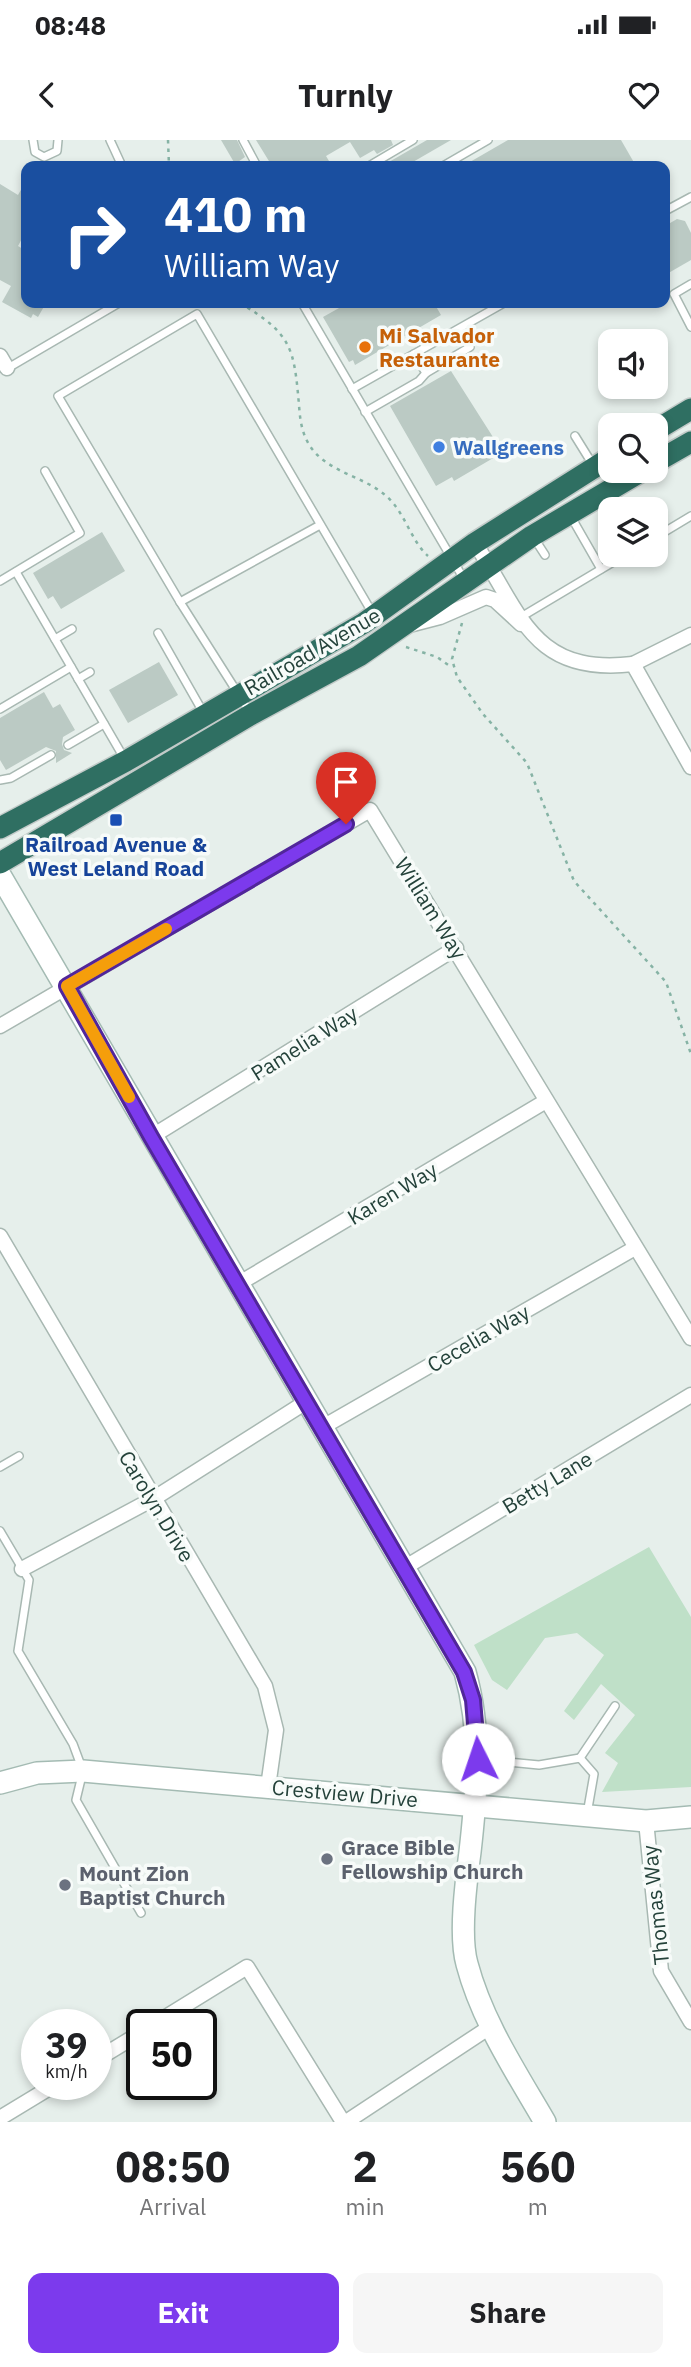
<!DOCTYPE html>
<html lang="en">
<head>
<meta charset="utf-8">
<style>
	:root { --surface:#fff; --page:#f6f6f6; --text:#202124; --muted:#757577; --accent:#7c3aed }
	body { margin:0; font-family:"IBM Plex Sans",sans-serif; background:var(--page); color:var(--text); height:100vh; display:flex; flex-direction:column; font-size:26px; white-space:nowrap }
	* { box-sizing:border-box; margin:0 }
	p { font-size:23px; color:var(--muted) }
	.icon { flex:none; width:38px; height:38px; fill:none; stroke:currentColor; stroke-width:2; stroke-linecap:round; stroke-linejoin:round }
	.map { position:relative; height:1982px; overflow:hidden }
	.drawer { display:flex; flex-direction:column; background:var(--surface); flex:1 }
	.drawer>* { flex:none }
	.hud { position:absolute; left:21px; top:21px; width:649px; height:147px; border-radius:14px; box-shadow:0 4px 10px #0003; background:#1a4fa0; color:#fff; overflow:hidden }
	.fabs { position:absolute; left:598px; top:189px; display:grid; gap:14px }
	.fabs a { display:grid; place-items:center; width:70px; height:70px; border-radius:14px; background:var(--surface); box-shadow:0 4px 10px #0003; font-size:35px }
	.speed { position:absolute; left:21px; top:1869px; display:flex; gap:14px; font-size:35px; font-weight:700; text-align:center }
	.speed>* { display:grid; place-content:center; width:91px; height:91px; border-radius:50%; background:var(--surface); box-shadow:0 4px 10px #0003; line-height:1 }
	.speed small { font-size:18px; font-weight:400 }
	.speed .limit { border:4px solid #111; border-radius:10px; background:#fff; color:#111 }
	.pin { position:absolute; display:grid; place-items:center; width:60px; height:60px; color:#fff; margin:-72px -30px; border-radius:50% 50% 50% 0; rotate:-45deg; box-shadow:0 0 7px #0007 }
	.pin .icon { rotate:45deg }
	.me { position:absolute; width:77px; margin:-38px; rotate:356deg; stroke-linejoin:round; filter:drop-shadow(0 0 5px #0008) }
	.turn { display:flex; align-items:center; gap:24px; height:147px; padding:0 28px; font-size:32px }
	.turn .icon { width:91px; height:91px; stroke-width:2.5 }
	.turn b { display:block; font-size:49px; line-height:60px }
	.eta { display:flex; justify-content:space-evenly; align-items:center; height:119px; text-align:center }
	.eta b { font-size:42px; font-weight:700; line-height:49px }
	.cta { display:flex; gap:14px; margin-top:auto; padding:14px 28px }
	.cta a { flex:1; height:80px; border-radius:14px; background:var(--accent); color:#fff; font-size:28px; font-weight:700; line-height:80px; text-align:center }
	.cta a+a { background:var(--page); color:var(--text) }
	.status { display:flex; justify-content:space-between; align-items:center; height:49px; padding:0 35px; background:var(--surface); direction:ltr }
	.status svg { height:19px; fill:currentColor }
	header { display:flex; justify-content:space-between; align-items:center; height:91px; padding:0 28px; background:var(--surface); font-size:32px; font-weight:700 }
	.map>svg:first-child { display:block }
	.green { fill:#bfe0c8 }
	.building { fill:#bbcac4 }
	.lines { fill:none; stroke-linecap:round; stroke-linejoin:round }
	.lane-casing { stroke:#a8b8b2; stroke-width:10 }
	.street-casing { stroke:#a8b8b2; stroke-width:17 }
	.secondary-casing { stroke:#a4bbb3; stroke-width:24 }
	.highway-casing { stroke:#c2cac8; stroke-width:24 }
	.path { stroke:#86b3a5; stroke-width:2.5; stroke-dasharray:3.5 5; stroke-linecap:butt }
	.lane { stroke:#fff; stroke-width:7 }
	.street { stroke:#fff; stroke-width:14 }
	.secondary { stroke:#fff; stroke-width:21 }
	.highway { stroke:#2f6f62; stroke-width:21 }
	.route-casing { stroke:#51269a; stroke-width:18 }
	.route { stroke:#7c3aed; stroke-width:12 }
	.slow { stroke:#f59e0b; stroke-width:12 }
	.food-dot { fill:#e8710a; stroke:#f7fbf9; stroke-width:2.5 }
	.shop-dot { fill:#3f7fe0; stroke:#f7fbf9; stroke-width:2.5 }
	.transit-dot { fill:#1a4fb4; stroke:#f7fbf9; stroke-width:2.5 }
	.worship-dot { fill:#6b7280; stroke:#f7fbf9; stroke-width:2.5 }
	.labels { text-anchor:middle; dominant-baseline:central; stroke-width:7; stroke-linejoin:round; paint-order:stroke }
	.food-label { font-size:21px; font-weight:bold; fill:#c56008; stroke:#f7fbf9; text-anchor:start }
	.shop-label { font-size:21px; font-weight:bold; fill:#366cbe; stroke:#f7fbf9; text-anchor:start }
	.street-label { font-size:21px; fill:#24423a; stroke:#f7fbf9 }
	.transit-label { font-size:21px; font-weight:bold; fill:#164399; stroke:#f7fbf9 }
	.worship-label { font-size:21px; font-weight:bold; fill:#5b616d; stroke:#f7fbf9; text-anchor:start }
</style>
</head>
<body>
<div class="status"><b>08:48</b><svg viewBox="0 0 49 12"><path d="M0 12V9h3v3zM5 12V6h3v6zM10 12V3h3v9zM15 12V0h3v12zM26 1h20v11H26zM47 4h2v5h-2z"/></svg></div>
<header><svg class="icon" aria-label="back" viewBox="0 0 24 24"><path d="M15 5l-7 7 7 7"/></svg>Turnly<svg class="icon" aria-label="heart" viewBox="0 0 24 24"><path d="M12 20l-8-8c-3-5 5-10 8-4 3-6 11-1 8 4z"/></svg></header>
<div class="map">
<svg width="691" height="1982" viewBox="0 0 691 1982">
	<rect width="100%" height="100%" fill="#e6efeb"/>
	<!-- green -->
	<polygon class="green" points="649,1407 691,1477 691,1647 602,1652 618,1623 605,1613 635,1575 601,1544 574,1580 564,1571 604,1515 577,1493 545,1498 507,1550 492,1540 474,1505"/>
	<!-- building -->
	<g class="building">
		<polygon points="221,0 237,0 245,17 235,24"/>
		<polygon points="256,0 391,0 393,5 377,14 374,10 360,18 350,2 326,16 332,26 272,26"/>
		<polygon points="427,0 451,0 406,26 382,26"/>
		<polygon points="508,0 621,0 636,26 463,26"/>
		<polygon points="26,41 26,91 18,106 26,111 26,163 46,163 38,177 33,174 31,178 2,162 11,146 0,140 0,44 18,55"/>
		<polygon points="677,79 685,81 691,93 691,120 665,135 665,86"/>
		<polygon points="348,163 434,163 441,175 355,225 353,220 349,222 323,177"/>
		<polygon points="451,231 498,305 495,317 454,341 452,337 436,346 390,266"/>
		<polygon points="102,392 125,431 61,469 53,456 48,459 33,433"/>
		<polygon points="159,522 178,555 128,583 109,550"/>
		<polygon points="44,552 53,568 60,564 75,590 63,597 62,604 64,610 72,613 56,623 56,611 46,607 6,630 0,620 0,578"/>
	</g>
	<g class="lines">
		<!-- lane casing -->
		<g class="lane-casing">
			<g id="lane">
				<polyline points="33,0 35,12 44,17 57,11 58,0"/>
				<polyline points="110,0 122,26"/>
				<polyline points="243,0 257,26"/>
				<polyline points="369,26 413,0"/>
				<polyline points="443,26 488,0"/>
				<polyline points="665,71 691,57"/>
				<polyline points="691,144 674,154 691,187"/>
				<polyline points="302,163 465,441"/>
				<polyline points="414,214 426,233 470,207"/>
				<polyline points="8,228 119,163"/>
				<polyline points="352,249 504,163"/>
				<polyline points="365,272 419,241 426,233"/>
				<polyline points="575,296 593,325"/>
				<polyline points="570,375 601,429"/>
				<polyline points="656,397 691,376"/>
				<polyline points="534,398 545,415"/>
				<polyline points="16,432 124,618"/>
				<polyline points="0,441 80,393 45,331"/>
				<polyline points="180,462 320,385"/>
				<polyline points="521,477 625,415"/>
				<polyline points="158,493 203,572"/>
				<polyline points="55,499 72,489"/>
				<polyline points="78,539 90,532"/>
				<polyline points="0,569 71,527"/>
				<polyline points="251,574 180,462 58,256 197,174 373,474"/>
				<polyline points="68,605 104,584"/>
				<polyline points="0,640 11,638 51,615"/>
				<polyline points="0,1327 19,1316"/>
				<polyline points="0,1391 29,1440 18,1511 73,1604 83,1631 76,1660 141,1773"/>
				<polyline points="580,1618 615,1566"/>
				<polyline points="479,1619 539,1625 580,1618 594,1634 587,1674"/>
			</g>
		</g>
		<!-- street casing -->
		<g class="street-casing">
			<g id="street">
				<polyline points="0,216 7,228"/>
				<path d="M475 403C521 474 533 536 633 524L691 627"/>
				<polyline points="413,484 440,477 486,457 495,460 521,484"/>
				<polyline points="633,524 691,495"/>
				<polyline points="0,886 370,670 691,1198"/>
				<polyline points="151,997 456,808"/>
				<polyline points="0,1096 265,1546 276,1590 268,1647"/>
				<polyline points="238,1144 546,961"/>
				<polyline points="321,1288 635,1108"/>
				<polyline points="404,1428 691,1255"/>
				<polyline points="22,1429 153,1359 306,1262"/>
				<polyline points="646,1681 661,1831 691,1882"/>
				<polyline points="153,1885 247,1827 343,1982"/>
				<polyline points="96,1920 142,1892"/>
				<polyline points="0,1978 56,1944"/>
				<polyline points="346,1982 490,1887"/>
			</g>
		</g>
		<!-- secondary casing -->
		<g class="secondary-casing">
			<g id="secondary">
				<path d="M0 735 465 1532C482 1592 477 1650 470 1712 466 1742 459 1796 467 1824 482 1881 516 1932 545 1982"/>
				<polyline points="0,1643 37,1633 83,1631 646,1681 691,1677"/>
			</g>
		</g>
		<!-- highway casing -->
		<g class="highway-casing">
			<g id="highway">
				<polyline points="656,290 691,269"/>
				<polyline points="656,322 691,302"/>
				<polyline points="0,688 126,621 364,483 475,403 611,317"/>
				<polyline points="0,723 252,574 359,516 532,396 642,331"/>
			</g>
		</g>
		<!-- path -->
		<g class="path">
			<polyline points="168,0 169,26"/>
			<path d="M240 163C292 194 294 208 299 265 300 280 302 294 310 306 327 332 363 336 385 355 405 371 410 400 428 416"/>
			<polyline points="462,483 452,519 457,537 483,574 527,623 574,741 666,842 691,914"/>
			<polyline points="406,507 437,517 451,527"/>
		</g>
		<!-- lane -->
		<use href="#lane" class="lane"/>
		<!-- street -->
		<use href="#street" class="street"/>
		<!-- secondary -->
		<use href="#secondary" class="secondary"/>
		<!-- highway -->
		<use href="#highway" class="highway"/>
	</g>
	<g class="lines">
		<!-- route casing -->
		<g class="route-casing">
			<polyline id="route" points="346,684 67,846 151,997 464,1532 473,1560 478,1619"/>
		</g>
		<!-- route -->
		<use href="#route" class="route"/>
		<!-- slow -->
		<polyline class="slow" points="129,957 67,846 166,789"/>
	</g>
	<!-- markers -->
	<circle class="food-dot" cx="365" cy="207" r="7"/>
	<circle class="shop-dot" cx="439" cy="307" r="7"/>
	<rect class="transit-dot" x="109" y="673" width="14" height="14" rx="3.5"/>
	<g class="worship-dot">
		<circle cx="327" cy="1719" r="7"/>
		<circle cx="65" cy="1745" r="7"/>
	</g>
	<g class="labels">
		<!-- food labels -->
		<g class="food-label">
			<text x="379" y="195">Mi Salvador<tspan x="379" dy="24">Restaurante</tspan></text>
		</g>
		<!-- shop labels -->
		<g class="shop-label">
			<text x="453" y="307">Wallgreens</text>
		</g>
		<!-- street labels -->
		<g class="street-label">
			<text transform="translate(312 511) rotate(-30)">Railroad Avenue</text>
			<text transform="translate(431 768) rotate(58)">William Way</text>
			<text transform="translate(304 903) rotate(-32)">Pamelia Way</text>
			<text transform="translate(392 1053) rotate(-31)">Karen Way</text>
			<text transform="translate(478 1198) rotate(-30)">Cecelia Way</text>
			<text transform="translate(547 1342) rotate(-31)">Betty Lane</text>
			<text transform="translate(157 1366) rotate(59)">Carolyn Drive</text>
			<text transform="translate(345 1653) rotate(5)">Crestview Drive</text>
			<text transform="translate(655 1765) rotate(-96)">Thomas Way</text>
		</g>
		<!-- transit labels -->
		<g class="transit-label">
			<text x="116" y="704">Railroad Avenue &amp;<tspan x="116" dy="24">West Leland Road</tspan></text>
		</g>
		<!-- worship labels -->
		<g class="worship-label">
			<text x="341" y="1707">Grace Bible<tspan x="341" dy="24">Fellowship Church</tspan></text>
			<text x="79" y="1733">Mount Zion<tspan x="79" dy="24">Baptist Church</tspan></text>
		</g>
	</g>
</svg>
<div class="fabs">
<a><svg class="icon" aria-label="sound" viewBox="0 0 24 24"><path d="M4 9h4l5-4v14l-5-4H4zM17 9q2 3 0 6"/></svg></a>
<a><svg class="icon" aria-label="search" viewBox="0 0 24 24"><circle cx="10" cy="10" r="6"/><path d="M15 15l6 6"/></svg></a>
<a><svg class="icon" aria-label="layers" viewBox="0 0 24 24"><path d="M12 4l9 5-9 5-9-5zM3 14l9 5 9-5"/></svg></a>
</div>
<div class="speed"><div>39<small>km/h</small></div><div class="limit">50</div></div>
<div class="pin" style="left:346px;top:684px;background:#d93025"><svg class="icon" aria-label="arrive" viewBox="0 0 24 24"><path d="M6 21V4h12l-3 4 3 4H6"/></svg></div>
<svg class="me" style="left:478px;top:1619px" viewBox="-20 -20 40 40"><circle r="19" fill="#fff"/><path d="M0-13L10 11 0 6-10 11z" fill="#7c3aed"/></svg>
<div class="hud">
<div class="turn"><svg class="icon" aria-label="right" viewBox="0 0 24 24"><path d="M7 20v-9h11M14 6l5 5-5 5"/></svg><div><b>410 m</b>William Way</div></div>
</div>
</div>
<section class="drawer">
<div class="eta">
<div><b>08:50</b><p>Arrival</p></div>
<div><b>2</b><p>min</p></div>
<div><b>560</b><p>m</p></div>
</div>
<div class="cta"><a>Exit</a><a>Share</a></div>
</section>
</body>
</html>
